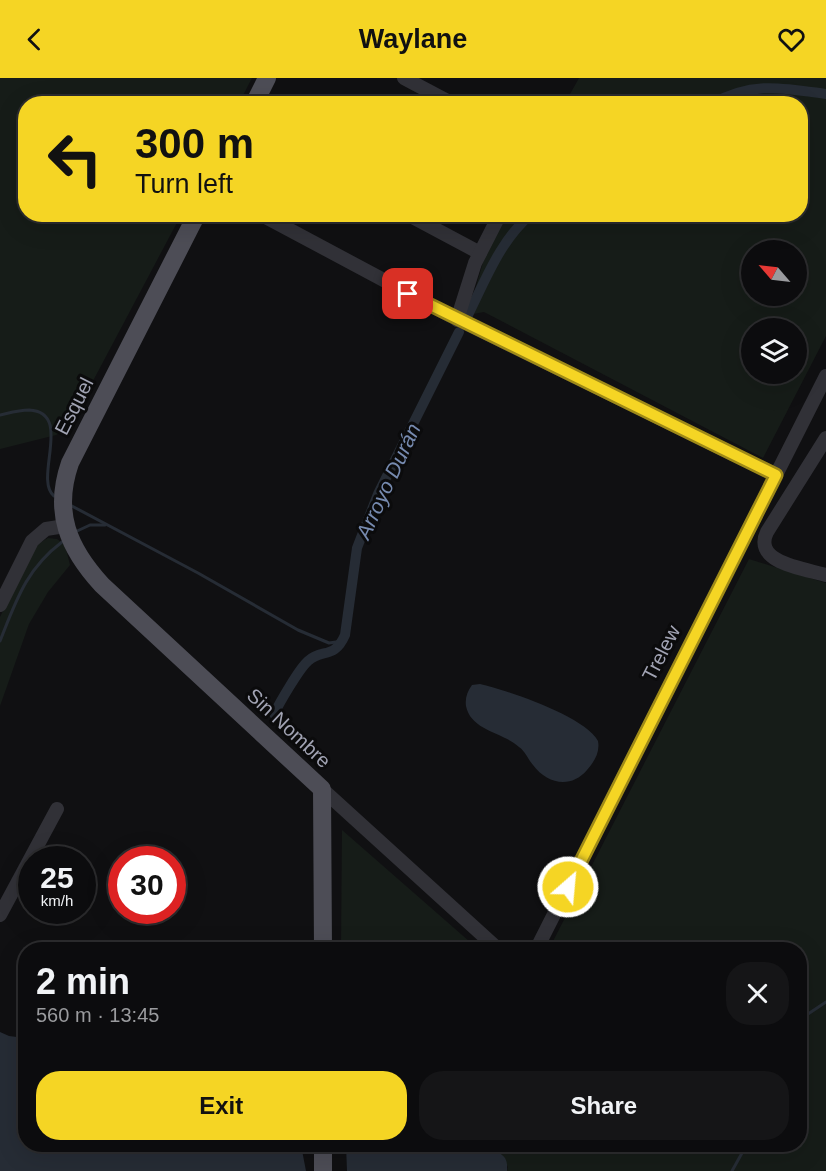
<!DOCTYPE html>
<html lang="en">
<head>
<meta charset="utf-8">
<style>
	:root { --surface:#0c0c0e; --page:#151517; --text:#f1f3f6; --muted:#9a9b9e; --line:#2c2c2e; --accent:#f5d524 }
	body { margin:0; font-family:Arial,sans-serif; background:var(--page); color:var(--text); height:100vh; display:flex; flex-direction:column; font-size:22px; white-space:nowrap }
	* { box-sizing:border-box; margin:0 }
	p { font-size:20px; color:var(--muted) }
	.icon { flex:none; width:33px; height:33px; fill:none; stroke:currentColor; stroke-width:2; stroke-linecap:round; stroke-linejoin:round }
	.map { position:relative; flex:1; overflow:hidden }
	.panel { position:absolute; left:18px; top:864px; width:789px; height:210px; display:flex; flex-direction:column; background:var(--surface); border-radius:24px; box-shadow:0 6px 24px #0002,0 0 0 2px var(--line) }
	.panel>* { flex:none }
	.hud { position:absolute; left:18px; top:18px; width:790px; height:126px; border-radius:24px; box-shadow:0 6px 24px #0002,0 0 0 2px var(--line); background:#f5d524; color:#111; overflow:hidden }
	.needle { width:39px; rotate:298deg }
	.buttons { position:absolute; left:741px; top:162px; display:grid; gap:12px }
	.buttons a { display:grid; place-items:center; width:66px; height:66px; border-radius:50%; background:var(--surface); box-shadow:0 6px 24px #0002,0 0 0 2px var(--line); font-size:30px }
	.speed { position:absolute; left:18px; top:768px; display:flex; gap:12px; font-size:30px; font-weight:700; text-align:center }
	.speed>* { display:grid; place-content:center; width:78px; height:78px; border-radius:50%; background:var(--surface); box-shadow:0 6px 24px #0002,0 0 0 2px var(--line); line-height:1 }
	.speed small { font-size:15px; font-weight:400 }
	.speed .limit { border:9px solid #d22; background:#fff; color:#111 }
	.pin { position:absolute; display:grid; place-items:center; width:51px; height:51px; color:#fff; margin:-26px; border-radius:12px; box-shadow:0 3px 9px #0006 }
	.me { position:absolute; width:66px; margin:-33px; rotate:27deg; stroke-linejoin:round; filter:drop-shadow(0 0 4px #0008) }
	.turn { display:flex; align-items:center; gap:21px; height:126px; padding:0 18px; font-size:27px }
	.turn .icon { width:78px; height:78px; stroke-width:2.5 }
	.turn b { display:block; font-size:42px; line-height:51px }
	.round { display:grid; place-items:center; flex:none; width:63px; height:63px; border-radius:24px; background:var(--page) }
	.overview { display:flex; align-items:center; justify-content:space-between; height:102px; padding:0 18px }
	h1 { font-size:36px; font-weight:700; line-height:45px }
	.action { display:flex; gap:12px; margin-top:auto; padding:12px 18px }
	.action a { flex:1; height:69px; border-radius:24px; background:var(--accent); color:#111; font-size:24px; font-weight:700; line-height:69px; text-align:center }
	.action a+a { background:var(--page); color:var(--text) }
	header { display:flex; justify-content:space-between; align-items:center; height:78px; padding:0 18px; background:var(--accent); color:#111; font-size:27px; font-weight:700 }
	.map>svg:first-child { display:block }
	.green { fill:#161c18; fill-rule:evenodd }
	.water { fill:#262c35 }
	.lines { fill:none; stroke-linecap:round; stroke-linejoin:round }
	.stream { stroke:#262c35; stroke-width:3 }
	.canal { stroke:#262c35; stroke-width:10 }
	.minor { stroke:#313137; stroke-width:14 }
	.major { stroke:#4d4d56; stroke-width:18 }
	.route-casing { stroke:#9f8a17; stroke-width:15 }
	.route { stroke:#f5d524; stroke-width:10 }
	.labels { text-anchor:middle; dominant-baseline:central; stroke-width:6; stroke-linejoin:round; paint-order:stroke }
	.street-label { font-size:20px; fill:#a1a3b3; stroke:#0b0b0c }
	.water-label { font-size:21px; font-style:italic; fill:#768aaf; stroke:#0b0b0c }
</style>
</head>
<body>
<header><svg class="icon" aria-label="back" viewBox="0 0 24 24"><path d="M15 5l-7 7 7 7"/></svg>Waylane<svg class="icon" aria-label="heart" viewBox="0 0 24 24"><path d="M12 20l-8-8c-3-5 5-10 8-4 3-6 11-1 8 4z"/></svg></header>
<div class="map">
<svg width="826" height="1093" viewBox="0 0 826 1093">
	<rect width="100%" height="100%" fill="#101012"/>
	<!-- green -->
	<g class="green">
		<polygon points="0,0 252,0 239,25 26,26 26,136 181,137 68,350 56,357 0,371"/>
		<path d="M579 0H826V258L763 380 484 234 468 237 485 177 507 137 801 136V26L565 25ZM752 172H796V218H752ZM752 250H796V296H752Z"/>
		<polygon points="48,460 57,461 65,467 70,487 48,514 29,546 0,628 0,539 29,480 38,466"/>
		<polygon points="749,481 826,505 826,1093 507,1093 508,1089 497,1074 484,1067 800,1066 800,872 549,871"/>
		<polygon points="342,752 478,871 341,871"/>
	</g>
	<!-- water -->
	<g class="water">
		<path d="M480 606C509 613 584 638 598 663 600 674 595 683 587 692 571 711 547 706 533 687 528 681 525 673 519 669 503 654 471 653 466 628 465 620 467 614 472 607Z"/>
		<polygon points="0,954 9,958 25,960 26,1066 301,1067 306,1093 0,1093"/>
		<path d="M346 1067H484C497 1076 509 1074 507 1093H347Z"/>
	</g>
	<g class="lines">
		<!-- stream -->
		<g class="stream">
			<path d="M0 337C9 335 19 332 29 332 74 334 33 401 54 418"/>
			<polyline points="70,427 198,495 298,552 329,565 343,563"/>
			<polyline points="75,454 90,447 105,447"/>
			<path d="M0 563C16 523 26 491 62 464"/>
			<polyline points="800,945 808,936 826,924"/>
			<polyline points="732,1093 747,1066"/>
		</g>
		<!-- canal -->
		<g class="canal">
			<path d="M712 26C752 3 783 10 826 16"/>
			<path d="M468 237C486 201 500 163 531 136"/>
			<path d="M274 636C280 624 299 591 308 583 322 570 334 582 345 557L357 470 378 416 459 254"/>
		</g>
		<!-- minor -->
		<g class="minor">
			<polyline points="404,0 453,26"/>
			<polyline points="245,136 260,137"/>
			<polyline points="260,136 451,238 776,397"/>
			<polyline points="407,136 480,175"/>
			<polyline points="457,242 475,185 500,136"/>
			<path d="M826 360 767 454C752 485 806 491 826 497"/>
			<polyline points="0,527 32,463 46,451 65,448"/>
			<polyline points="322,711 499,872"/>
			<polyline points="0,837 57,731"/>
			<polyline points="536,872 826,298"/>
		</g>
		<!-- major -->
		<g class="major">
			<polyline points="254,26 267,0"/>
			<path d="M197 136 70 385C53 434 68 470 102 507L322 711 323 872"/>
			<polyline points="323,1066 323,1093"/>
		</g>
	</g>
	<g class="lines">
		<!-- route casing -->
		<g class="route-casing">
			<polyline id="route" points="408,216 776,397 568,809"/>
		</g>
		<!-- route -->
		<use href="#route" class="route"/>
	</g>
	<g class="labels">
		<!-- street labels -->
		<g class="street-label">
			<text transform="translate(74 328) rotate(-63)">Esquel</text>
			<text transform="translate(661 575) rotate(-63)">Trelew</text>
			<text transform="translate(289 650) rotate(43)">Sin Nombre</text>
		</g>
		<!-- water labels -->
		<g class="water-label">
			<text transform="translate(388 403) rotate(-65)">Arroyo Durán</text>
		</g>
	</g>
</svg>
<div class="buttons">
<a><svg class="needle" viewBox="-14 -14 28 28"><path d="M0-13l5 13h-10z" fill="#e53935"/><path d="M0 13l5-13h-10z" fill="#9a9b9e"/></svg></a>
<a><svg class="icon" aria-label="layers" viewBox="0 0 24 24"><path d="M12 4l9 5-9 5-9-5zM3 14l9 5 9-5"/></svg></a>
</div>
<div class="speed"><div>25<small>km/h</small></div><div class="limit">30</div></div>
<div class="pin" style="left:408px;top:216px;background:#d93025"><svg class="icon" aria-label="arrive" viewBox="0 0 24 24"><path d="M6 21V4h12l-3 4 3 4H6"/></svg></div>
<svg class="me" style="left:568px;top:809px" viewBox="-20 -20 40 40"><circle r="17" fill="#f5d524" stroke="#fff" stroke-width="3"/><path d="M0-11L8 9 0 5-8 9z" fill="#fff"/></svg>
<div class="hud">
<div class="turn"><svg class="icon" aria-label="left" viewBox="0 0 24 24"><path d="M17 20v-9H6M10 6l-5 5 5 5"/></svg><div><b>300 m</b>Turn left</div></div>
</div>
<section class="panel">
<div class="overview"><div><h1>2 min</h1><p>560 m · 13:45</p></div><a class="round"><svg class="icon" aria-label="close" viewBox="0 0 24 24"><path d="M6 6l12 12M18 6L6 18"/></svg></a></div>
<div class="action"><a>Exit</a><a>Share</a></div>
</section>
</div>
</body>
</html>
